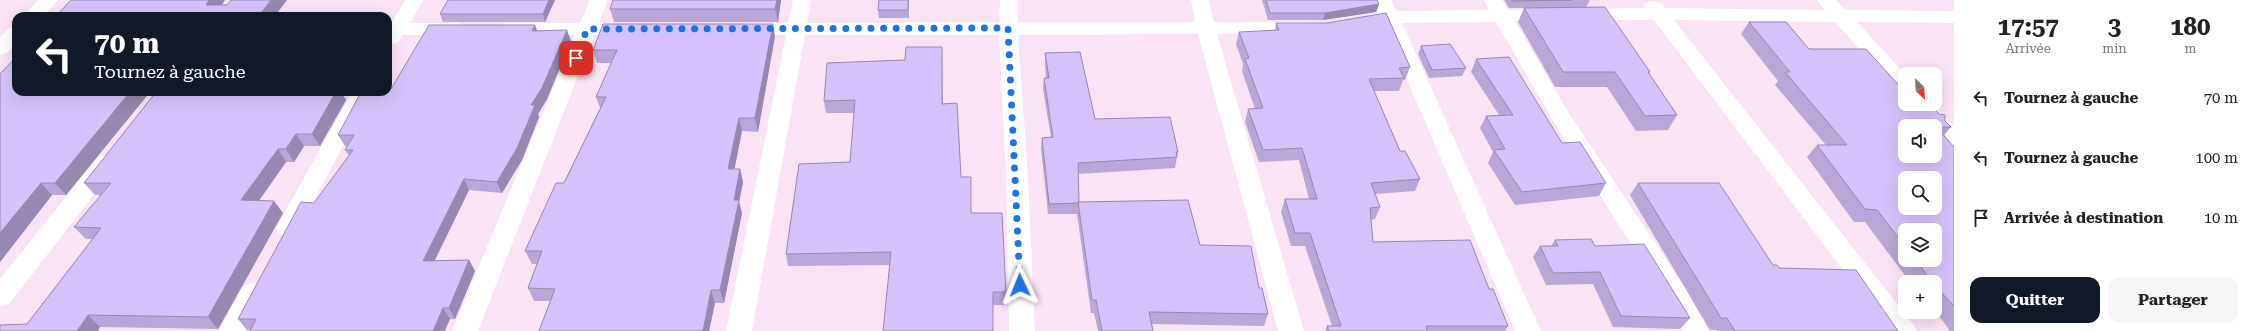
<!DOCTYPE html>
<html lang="fr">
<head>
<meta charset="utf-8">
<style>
	:root { --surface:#fff; --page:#f6f6f6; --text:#222; --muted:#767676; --accent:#111827 }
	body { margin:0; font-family:"Roboto Serif",serif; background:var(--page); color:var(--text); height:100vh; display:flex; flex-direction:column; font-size:15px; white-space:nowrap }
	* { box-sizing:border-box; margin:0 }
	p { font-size:13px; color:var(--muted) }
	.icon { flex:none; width:22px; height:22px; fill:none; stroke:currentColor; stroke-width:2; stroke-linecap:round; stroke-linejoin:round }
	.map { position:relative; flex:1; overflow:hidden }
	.side { display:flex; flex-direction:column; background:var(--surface); width:300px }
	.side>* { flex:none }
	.top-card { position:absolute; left:12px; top:12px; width:380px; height:84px; border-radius:12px; box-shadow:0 4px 16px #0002; background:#111827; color:#fff; overflow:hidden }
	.needle { width:26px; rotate:155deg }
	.controls { position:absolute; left:1898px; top:67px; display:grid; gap:8px }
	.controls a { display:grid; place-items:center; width:44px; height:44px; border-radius:8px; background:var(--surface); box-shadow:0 4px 16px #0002; font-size:20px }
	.pin { position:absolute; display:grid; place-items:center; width:34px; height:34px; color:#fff; margin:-17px; border-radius:8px; box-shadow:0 2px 6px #0006 }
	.me { position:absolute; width:44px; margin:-22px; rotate:358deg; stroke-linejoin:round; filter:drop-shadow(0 0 3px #0008) }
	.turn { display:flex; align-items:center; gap:14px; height:84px; padding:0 16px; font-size:18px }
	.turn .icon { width:52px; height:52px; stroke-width:2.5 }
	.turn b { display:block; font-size:28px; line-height:34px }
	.eta { display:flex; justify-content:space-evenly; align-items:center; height:68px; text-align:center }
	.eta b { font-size:24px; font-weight:700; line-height:28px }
	.primary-button { display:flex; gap:8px; margin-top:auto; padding:8px 16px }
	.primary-button a { flex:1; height:46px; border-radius:12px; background:var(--accent); color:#fff; font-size:16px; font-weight:700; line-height:46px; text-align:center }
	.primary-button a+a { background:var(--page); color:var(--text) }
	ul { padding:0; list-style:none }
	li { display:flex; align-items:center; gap:12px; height:60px; padding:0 16px }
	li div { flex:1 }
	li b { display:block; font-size:15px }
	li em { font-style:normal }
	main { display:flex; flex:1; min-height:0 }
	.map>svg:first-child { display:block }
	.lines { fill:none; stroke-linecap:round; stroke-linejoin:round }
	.minor { fill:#fff; fill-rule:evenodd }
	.wall { fill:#b8a7d8; fill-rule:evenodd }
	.shaded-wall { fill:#9688b0 }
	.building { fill:#d6c2fb; stroke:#9688b0; fill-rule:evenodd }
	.route { stroke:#1a73e8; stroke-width:7; stroke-dasharray:0 12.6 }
</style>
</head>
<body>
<main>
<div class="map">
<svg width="1954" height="331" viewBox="0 0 1954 331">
	<rect width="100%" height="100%" fill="#f9e3f5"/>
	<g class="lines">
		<!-- minor -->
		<g class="minor">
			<polygon points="38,0 58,0 44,16 24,16"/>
			<polygon points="405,0 423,0 410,23 457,23 464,25 467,29 464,33 457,35 403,35 398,43 388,44 388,23 391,23"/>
			<polygon points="590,0 608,0 599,23 638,25 641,29 638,33 594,35 478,331 452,331 575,35 507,35 500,33 497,29 500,25 507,23 580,23"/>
			<polygon points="793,0 811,0 807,23 999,22 1000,0 1018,0 1018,22 1195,22 1191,0 1209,0 1214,22 1305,22 1312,24 1315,28 1312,32 1305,34 1217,34 1304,331 1278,331 1198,34 1018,35 1028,177 1035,331 1009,331 1006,177 999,35 805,35 752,331 726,331 786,35 743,35 736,33 733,29 736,25 743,23 788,23"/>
			<path d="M1373 0H1391L1396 11 1489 10 1484 0H1502L1508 10 1645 8 1644 6 1646 2C1655 0 1659 1 1665 8L1825 10 1817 0H1836L1846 10 1954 11V23L1857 22 1905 74V94L1898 92 1835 22 1674 20 1913 324 1917 331H1889L1654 20 1515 21 1567 110 1687 291 1709 331H1683L1669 305 1552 119 1496 22 1402 23 1541 331H1515L1383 24 1359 29 1352 27 1349 23 1352 19 1378 13Z"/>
			<polygon points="16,26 16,44 7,53 0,55 0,37 9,28"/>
			<polygon points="352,92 372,92 296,234 288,237 280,234 276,228"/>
			<polygon points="1911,104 1933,104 1954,127 1954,148 1946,145 1935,133 1935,126 1929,126"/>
			<polygon points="106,155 114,157 117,163 114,169 9,304 0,307 0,279 98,157"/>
			<polygon points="252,283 261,286 264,293 245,331 219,331 243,286"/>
		</g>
	</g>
	<!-- wall -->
	<g class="wall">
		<polygon points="555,0 545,22 443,22 440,14"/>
		<polygon points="781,0 778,22 614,22 610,9"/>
		<polygon points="909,0 909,18 879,18 878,10"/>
		<polygon points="1262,0 1377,0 1379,4 1376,12 1323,20 1268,20"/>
		<polygon points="1504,0 1590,0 1586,7 1650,72 1649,74 1677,115 1668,130 1636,131 1607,87 1555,87 1518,22 1524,8 1509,8"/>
		<path d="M1749 22 1809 49 1905 104 1945 121 1951 127 1944 135 1954 147V331H1950L1943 321 1935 312V282H1910L1865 222H1854L1807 157 1817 145H1826L1775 85 1778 81 1741 34ZM1905 230 1935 260H1905Z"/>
		<polygon points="1276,23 1410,67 1405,80 1403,80 1399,91 1374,91 1400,151 1420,179 1415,191 1375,194 1380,207 1375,219 1371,220 1373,242 1489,289 1508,326 1505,331 1325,331 1327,326 1332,326 1305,246 1291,246 1281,212 1285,199 1309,199 1299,160 1259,162 1245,122 1248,109 1255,109 1242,71 1243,64 1236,44 1239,32 1275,30"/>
		<polygon points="537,31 571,41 547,99 538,114 539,117 522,160 502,193 469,190 435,260 469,260 475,271 455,319 247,330 238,319 349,156 345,150 347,146 345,146 338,135 391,89"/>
		<polygon points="775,36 758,132 742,131 734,169 740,169 743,182 739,202 742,213 724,303 715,303 709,331 539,331 550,301 534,301 528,288 537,264 532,264 525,251 564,183 600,108 596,97 611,63 597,63 593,50"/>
		<polygon points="1421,46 1466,68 1462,76 1429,78 1418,54"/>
		<polygon points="942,47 943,104 961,177 971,213 1006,292 1005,305 993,305 890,265 788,266 786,254 850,162 854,113 826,113 824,101 905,60"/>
		<polygon points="1045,53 1095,119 1178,152 1175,168 1078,174 1079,202 1200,245 1259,288 1268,314 1264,326 1152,324 1153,331 1098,331 1094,313 1091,313 1077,214 1048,214 1041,148 1042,138 1051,137 1043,89 1044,78 1046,78 1045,64"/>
		<polygon points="1476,59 1562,143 1606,183 1599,196 1515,205 1488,163 1493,152 1480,128 1486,116 1499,115 1471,72"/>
		<polygon points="0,74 16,92 150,92 66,195 52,195 0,262"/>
		<polygon points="156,92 341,92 346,100 320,146 304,146 294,162 286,162 259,201 283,213 218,329 100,327 27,324 93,239 86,239 74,227 101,195 95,195 84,183"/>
		<polygon points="1638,183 1773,265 1898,331 1717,331 1717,330 1710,330 1630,195"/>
		<polygon points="1555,240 1595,246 1690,318 1680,329 1613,327 1593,284 1546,285 1533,257 1540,246 1551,246"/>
	</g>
	<!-- shaded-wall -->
	<g class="shaded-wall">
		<polygon points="209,0 225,0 215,16 206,5"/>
		<polygon points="271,0 287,0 275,16 259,16"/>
		<polygon points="549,0 555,0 545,22 543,14"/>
		<polygon points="777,0 781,0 778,22 775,9"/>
		<polygon points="1379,4 1376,12 1323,20 1325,13"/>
		<polygon points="773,24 775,36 758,132 755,118"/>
		<polygon points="535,25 539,36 532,31"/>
		<polygon points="567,30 571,41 547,99 538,114 539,117 522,160 502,193 497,182 531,105"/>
		<polygon points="130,92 150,92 66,195 55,183"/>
		<polygon points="328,92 341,92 346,100 320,146 312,134"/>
		<polygon points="739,118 742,131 732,182 728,169"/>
		<polygon points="296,134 304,146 294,162 286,149"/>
		<polygon points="278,149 286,162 250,213 241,200"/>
		<polygon points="740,169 743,182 739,202 742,213 724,303 720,290 734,200"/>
		<polygon points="464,179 469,190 429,272 423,261"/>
		<polygon points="41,183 52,195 0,262 0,233"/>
		<polygon points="274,201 283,213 218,329 208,317"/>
		<polygon points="469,260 475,271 455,319 449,308"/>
		<polygon points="711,290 715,303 709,331 703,331"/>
		<polygon points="443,308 450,319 445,331 433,331"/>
		<polygon points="88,315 100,327 98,331 77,331"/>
	</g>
	<!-- building -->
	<g class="building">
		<polygon points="71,0 209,0 206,5 227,5 231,0 271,0 259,16 56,16"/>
		<polygon points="448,0 549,0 543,14 440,14"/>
		<polygon points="613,0 777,0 775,9 610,9"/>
		<polygon points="879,0 908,0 908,10 878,10"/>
		<polygon points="1266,0 1377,0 1379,4 1325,13 1270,13"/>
		<polygon points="1512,0 1571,0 1512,1"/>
		<polygon points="1605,7 1650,72 1648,72 1677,115 1645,116 1615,72 1563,72 1524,8"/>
		<polygon points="1386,13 1410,67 1399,68 1404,78 1369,79 1400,151 1405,151 1420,179 1371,183 1380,207 1370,208 1373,242 1470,240 1489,289 1493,289 1508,326 1426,326 1427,331 1329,331 1327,326 1341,326 1310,233 1295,233 1285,199 1317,199 1302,148 1263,150 1248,109 1263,108 1245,59 1249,58 1239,32 1279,30 1276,23 1327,23"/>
		<path d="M1749 22H1786L1809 49H1866L1905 92V104H1931L1939 114 1945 115V121L1951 127H1939L1941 129H1938L1954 147V306L1937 288 1935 285V282H1932L1916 260H1935V230H1905V246L1877 210 1865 209 1817 145H1847L1785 72H1790ZM1905 126H1935V156H1905ZM1905 178H1935V208H1905Z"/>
		<polygon points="603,24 773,24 755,118 739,118 728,169 740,169 734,200 739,200 720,290 711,290 703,331 539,331 555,289 528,288 542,251 525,251 556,183 564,183 606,97 596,97 617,50 593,50"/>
		<polygon points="429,25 535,25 532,31 567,30 542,88 531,105 535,105 517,148 497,182 464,179 423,261 469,260 449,308 443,308 433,331 250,331 256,319 238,319 301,202 314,203 353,150 345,150 354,135 338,135 361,92 388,92 388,89 391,89"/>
		<polygon points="1450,44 1466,68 1432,70 1421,46"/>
		<polygon points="906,47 942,47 942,104 957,103 961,177 971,177 971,213 1002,213 1006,292 993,292 993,331 883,331 891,252 786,254 799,164 850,162 855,100 824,101 827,63 905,60"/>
		<polygon points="1080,52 1095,119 1170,117 1178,152 1176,152 1177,157 1078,163 1079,202 1078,202 1078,203 1049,204 1042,138 1053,137 1044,78 1049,78 1045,53"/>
		<polygon points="16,57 16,92 130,92 55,183 41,183 0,233 0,74"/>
		<polygon points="1509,57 1562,143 1580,142 1606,183 1522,192 1494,150 1505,149 1486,116 1513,115 1476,59"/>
		<polygon points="156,92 336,92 312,134 296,134 286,149 278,149 241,200 274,201 208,317 88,315 77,331 0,331 0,325 27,324 101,228 74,227 111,183 84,183"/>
		<polygon points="1638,183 1719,183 1773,265 1777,265 1779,268 1856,270 1898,331 1735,331 1727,318 1721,318"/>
		<polygon points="1188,200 1200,245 1251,246 1259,288 1262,288 1268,314 1149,312 1153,331 1102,331 1096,300 1092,300 1078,202"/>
		<polygon points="1591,239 1595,246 1644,244 1690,318 1621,316 1600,272 1553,273 1540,246 1558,246 1555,240"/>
	</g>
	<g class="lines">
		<!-- route -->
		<polyline class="route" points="576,58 587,29 1008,28 1020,285"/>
	</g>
</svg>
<div class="controls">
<a><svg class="needle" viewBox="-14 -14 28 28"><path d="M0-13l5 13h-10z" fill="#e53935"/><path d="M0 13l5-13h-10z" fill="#767676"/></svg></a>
<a><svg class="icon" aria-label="sound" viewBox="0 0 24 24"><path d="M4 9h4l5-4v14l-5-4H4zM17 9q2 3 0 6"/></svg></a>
<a><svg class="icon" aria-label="search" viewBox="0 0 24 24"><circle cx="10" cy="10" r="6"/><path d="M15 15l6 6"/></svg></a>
<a><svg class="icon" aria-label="layers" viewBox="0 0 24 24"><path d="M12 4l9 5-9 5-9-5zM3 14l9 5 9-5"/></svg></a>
<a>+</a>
</div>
<div class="pin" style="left:576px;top:58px;background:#d93025"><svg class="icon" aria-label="arrive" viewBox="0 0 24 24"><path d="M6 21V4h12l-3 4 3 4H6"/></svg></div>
<svg class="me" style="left:1020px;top:285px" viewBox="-20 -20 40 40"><path d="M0-17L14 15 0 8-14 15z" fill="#1a73e8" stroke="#fff" stroke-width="4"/></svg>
<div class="top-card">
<div class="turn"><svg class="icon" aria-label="left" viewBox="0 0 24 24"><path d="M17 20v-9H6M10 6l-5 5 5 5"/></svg><div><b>70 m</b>Tournez à gauche</div></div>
</div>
</div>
<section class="side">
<div class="eta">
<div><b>17:57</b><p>Arrivée</p></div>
<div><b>3</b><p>min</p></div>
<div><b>180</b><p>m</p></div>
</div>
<ul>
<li><svg class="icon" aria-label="left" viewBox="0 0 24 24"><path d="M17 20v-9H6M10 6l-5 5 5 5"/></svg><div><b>Tournez à gauche</b></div><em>70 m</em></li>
<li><svg class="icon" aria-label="left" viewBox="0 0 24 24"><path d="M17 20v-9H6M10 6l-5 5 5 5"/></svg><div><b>Tournez à gauche</b></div><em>100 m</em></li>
<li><svg class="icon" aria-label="arrive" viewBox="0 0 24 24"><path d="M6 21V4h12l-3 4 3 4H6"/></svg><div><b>Arrivée à destination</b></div><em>10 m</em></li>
</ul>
<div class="primary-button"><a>Quitter</a><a>Partager</a></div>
</section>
</main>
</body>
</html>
